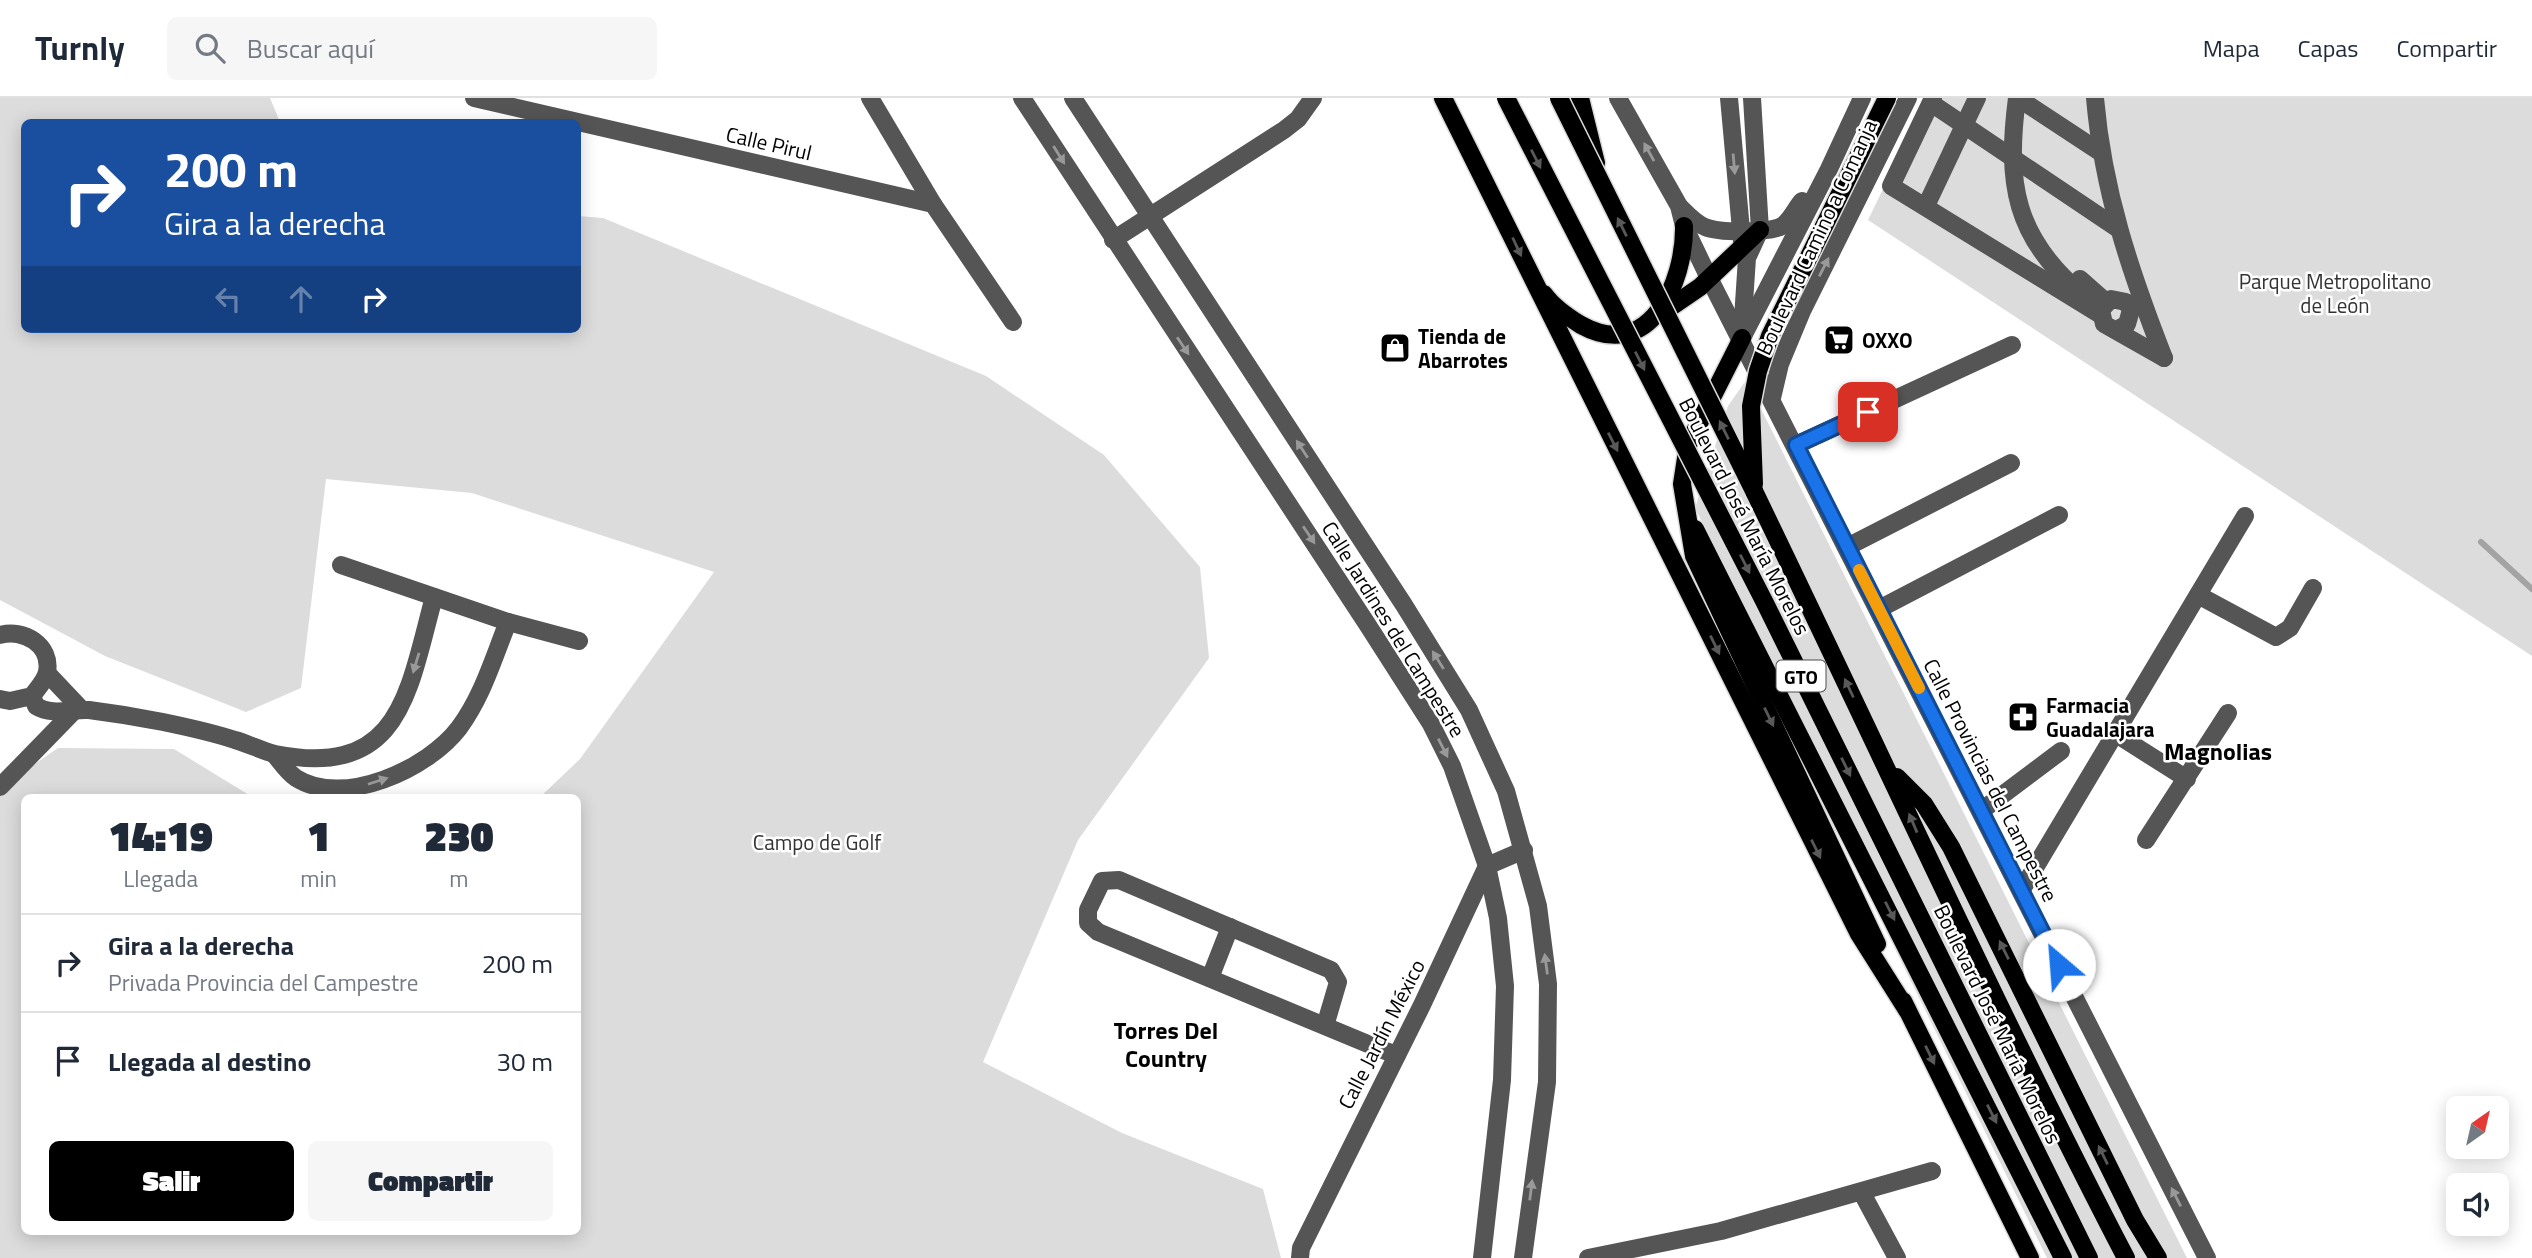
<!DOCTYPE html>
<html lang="es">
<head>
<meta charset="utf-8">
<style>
	:root { --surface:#fff; --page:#f6f6f7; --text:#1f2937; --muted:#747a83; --line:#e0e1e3; --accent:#000 }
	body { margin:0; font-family:"Titillium Web",sans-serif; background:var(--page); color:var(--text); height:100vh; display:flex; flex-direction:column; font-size:26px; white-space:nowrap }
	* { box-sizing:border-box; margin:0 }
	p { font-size:23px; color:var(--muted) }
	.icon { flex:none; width:38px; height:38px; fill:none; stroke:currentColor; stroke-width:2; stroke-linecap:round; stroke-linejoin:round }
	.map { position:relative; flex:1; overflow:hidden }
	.side { position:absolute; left:21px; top:696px; width:560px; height:441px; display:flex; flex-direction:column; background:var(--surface); border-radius:10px; box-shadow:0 4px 18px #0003 }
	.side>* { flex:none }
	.top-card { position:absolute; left:21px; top:21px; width:560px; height:214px; border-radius:10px; box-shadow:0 4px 18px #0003; background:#1a4fa0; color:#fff; overflow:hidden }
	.needle { width:46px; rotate:34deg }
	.fabs { position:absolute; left:2446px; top:998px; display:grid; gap:14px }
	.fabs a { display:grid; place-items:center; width:63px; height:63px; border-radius:10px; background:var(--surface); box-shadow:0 4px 18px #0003; font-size:35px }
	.pin { position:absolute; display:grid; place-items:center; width:60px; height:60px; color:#fff; margin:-30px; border-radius:14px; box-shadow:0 4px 10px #0006 }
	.me { position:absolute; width:77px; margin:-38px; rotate:333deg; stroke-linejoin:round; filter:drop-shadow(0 0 5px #0008) }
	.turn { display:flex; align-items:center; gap:24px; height:147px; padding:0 28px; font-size:32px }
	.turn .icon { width:91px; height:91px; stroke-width:2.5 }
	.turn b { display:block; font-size:49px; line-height:60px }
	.lanes { display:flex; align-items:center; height:66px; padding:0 28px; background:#0003; justify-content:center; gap:35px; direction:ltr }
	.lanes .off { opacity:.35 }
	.eta { display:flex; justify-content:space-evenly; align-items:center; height:119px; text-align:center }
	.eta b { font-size:42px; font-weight:800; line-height:49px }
	.primary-button { display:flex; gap:14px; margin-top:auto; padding:14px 28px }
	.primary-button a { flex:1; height:80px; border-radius:10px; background:var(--accent); color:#fff; font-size:28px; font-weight:800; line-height:80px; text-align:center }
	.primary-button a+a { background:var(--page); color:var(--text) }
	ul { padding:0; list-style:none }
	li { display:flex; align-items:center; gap:21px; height:98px; padding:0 28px; border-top:2px solid var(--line) }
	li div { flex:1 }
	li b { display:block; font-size:26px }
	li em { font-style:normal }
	header { display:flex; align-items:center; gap:42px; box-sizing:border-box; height:98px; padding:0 35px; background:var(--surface); border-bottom:2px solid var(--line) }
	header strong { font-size:33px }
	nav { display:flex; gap:38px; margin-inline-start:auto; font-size:24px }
	.search { width:490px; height:63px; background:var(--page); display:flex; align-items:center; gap:18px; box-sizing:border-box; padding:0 24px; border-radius:10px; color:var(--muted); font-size:26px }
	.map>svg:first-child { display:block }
	.green { fill:#dcdcdc }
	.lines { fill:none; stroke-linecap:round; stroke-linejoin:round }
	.stream { stroke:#a3a3a3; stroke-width:6 }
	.major-casing { stroke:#dbdbdb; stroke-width:21 }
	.minor { stroke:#555; stroke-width:18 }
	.major { stroke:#000; stroke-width:18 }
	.major-bridge-casing { stroke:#dbdbdb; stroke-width:21; stroke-linecap:butt }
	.major-bridge { stroke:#000; stroke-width:18 }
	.oneway { fill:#999 }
	.oneway2 { fill:#595959 }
	.route-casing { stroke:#114b97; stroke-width:18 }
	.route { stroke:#1a73e8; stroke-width:12 }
	.slow { stroke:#f59e0b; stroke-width:12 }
	.labels { text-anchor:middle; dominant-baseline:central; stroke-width:5; stroke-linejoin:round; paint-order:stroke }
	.shield { fill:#fff; stroke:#4c4c4c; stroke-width:2 }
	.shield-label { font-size:19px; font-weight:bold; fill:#000 }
	.street-label { font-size:21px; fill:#000; stroke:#fff }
	.park-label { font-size:21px; fill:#333; stroke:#fff }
	.poi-label { font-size:21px; font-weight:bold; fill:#000; stroke:#fff; text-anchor:start }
	.quarter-label { font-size:24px; font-weight:bold; fill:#000; stroke:#fff }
</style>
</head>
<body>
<header>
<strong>Turnly</strong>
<div class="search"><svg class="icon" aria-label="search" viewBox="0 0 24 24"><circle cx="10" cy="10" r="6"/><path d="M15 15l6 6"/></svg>Buscar aquí</div>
<nav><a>Mapa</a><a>Capas</a><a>Compartir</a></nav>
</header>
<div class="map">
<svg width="2532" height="1160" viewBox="0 0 2532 1160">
	<rect width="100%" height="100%" fill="#fff"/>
	<!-- green -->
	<g class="green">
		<polygon points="0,0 270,0 280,24 24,24 24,231 578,231 578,118 603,120 986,278 1104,357 1200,469 1209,560 1078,742 983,964 1122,1035 1263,1091 1281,1160 0,1160 0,690 58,650 174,651 254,700 24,700 24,1134 578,1134 578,700 539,700 580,661 714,474 472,395 326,381 301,590 246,614 105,558 0,502"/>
		<polygon points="1927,0 2532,0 2532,558 1868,122"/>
		<polygon points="1744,285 1750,289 2187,1160 2168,1160 2161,1149 2153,1160 2047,1160 1789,635 1869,757 1695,410 1728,308"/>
	</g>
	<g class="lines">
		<!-- stream -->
		<polyline class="stream" points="2481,444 2532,491"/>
		<!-- major casing -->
		<g class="major-casing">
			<g id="major">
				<polyline points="1443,0 1859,836 1907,912"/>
				<polyline points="1580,0 1596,65"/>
				<path d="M1544 196C1553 209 1568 219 1581 227 1650 265 1685 184 1684 128"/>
				<polyline points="1662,215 1700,189 1760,132"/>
				<polyline points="1742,240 1688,347 1682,386 1694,458 1877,846"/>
				<path d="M1754 393C1878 649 1995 908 2126 1160"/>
				<polyline points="1695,431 2063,1160"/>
				<polyline points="1897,679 1924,706 1951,749 2135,1122 2158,1160"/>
				<polyline points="1903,903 2030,1160"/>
			</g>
		</g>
		<!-- minor -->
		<g class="minor">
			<polyline points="474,0 933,106"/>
			<polyline points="870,0 933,106 1013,224"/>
			<polyline points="1022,0 1369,529 1431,626 1452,668 1487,768 1498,820 1505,888 1502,982 1482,1160"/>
			<polyline points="1073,0 1404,507 1469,612 1506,693 1538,808 1548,886 1547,984 1523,1160"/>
			<polyline points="1618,0 1679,108 1684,128 1709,180 2207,1160"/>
			<polyline points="1729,0 1742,143"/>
			<polyline points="1933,0 1891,88 2101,217"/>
			<path d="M2017 0C2006 84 2014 140 2083 197"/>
			<path d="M2095 0C2103 93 2130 173 2164 260"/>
			<polyline points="1931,5 2117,130"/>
			<polyline points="2027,6 2100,54"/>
			<polyline points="1926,108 1977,0"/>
			<path d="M1680 109C1688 117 1695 125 1705 129 1719 135 1769 135 1782 128 1791 122 1795 111 1802 103"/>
			<polyline points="1113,142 1284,32 1298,21 1313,0"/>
			<polyline points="2080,181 2106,204"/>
			<polyline points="2118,231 2127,226 2131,212 2126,204 2111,201 2101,212 2104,226 2164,260"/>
			<polyline points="1742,235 1747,160 1760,132 1752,0"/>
			<polyline points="1742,240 1829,71 1862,0"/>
			<polyline points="1772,300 1780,266 1802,213 1908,0"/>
			<polyline points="1796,347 2012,247"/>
			<polyline points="1847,449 2011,365"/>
			<polyline points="341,467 508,524 579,543"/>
			<polyline points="2198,497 2276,539 2290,530 2313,490"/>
			<polyline points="1879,511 2059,417"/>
			<path d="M0 537C23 530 52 547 47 574 45 583 37 591 32 598L10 603 0 601"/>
			<polyline points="47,575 82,612"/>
			<path d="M32 598 36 608C52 618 71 611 89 612 113 615 138 619 163 624 187 629 211 634 235 642 249 646 262 653 275 656 401 681 408 594 434 499"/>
			<polyline points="2116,636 2187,681"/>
			<path d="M274 656C281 664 287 674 296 680 343 710 428 671 459 630 483 597 493 561 508 524"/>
			<polyline points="0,689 74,613"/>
			<polyline points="1981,713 2061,653"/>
			<polyline points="2146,742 2228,615"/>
			<polyline points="2021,793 2245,418"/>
			<polyline points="1210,880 1230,829"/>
			<polyline points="1325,928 1338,884 1331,872 1119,782 1102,783 1088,812 1088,825 1098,834 1380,951 1397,957"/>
			<polyline points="1862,1095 1897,1160"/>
			<polyline points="1300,1160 1301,1150 1422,907 1487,768 1524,752"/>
			<polyline points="1588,1160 1721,1133 1932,1073"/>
		</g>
		<!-- major -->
		<use href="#major" class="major"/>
		<!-- major-bridge casing -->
		<g class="major-bridge-casing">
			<g id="major-bridge">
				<polyline points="1506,0 1764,503 2089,1160"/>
				<polyline points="1559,0 1754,393"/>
				<polyline points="1754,386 1751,308 1758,273 1770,238 1887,0"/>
			</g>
		</g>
		<!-- major-bridge -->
		<use href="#major-bridge" class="major-bridge"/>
	</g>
	<!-- one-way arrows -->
	<defs><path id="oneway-solid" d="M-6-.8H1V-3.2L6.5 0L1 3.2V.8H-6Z" transform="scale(1.75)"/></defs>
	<g class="oneway">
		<use href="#oneway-solid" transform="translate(1649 54) rotate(-119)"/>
		<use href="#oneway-solid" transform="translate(1059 57) rotate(58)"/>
		<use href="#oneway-solid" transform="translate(1734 66) rotate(85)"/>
		<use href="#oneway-solid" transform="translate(1824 169) rotate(-63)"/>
		<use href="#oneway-solid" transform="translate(1183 248) rotate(56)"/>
		<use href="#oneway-solid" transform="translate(1302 351) rotate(-123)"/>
		<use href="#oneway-solid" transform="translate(1309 437) rotate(56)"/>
		<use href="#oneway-solid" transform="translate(1438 562) rotate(-122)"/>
		<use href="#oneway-solid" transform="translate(416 565) rotate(107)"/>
		<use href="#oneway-solid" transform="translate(1443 650) rotate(63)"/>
		<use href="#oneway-solid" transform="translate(378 683) rotate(-18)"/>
		<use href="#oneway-solid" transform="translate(1546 866) rotate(-98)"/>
		<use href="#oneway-solid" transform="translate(1531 1092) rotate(-83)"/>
		<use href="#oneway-solid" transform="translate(2176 1099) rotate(-117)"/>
	</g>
	<g class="oneway2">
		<use href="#oneway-solid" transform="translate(1536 61) rotate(63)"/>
		<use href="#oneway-solid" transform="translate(1622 129) rotate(-116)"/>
		<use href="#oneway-solid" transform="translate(1517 149) rotate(65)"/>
		<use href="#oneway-solid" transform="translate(1640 263) rotate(63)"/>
		<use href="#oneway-solid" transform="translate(1724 332) rotate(-116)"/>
		<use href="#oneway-solid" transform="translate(1613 344) rotate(63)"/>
		<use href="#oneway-solid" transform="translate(1745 466) rotate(63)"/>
		<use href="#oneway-solid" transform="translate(1715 547) rotate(64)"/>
		<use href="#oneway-solid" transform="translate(1849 590) rotate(-115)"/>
		<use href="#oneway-solid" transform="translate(1769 619) rotate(64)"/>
		<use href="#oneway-solid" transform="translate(1846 669) rotate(64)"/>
		<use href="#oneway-solid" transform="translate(1913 725) rotate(-113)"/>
		<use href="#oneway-solid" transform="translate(1816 751) rotate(64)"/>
		<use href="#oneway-solid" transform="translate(1890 813) rotate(63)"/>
		<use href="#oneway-solid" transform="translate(2004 852) rotate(-116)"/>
		<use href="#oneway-solid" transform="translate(1930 957) rotate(64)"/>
		<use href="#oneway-solid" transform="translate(1992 1016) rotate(63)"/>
		<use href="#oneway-solid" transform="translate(2103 1057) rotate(-116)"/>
	</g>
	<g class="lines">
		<!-- route casing -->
		<g class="route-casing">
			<polyline id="route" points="1868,314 1796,347 2059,867"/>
		</g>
		<!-- route -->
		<use href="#route" class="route"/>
		<!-- slow -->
		<polyline class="slow" points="1859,472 1919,590"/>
	</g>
	<!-- icons -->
	<defs>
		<g id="supermarket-square" transform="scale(1.575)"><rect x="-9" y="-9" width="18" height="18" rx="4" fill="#000" stroke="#fff"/><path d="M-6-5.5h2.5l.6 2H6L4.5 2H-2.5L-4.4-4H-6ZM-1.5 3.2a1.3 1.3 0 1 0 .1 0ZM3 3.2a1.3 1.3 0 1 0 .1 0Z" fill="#fff"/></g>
		<g id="shop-square" transform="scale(1.575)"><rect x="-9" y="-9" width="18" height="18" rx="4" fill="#000" stroke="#fff"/><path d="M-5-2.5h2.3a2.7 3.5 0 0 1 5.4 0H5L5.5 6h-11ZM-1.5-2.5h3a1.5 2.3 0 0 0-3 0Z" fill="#fff"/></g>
		<g id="pharmacy-square" transform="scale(1.575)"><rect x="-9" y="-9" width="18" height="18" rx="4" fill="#000" stroke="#fff"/><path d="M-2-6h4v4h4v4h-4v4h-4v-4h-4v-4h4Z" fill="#fff"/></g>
	</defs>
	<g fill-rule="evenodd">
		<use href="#supermarket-square" x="1839" y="242"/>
		<use href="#shop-square" x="1395" y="250"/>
		<use href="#pharmacy-square" x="2023" y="619"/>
	</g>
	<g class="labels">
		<!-- shield labels -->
		<rect class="shield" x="1776.5" y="562.5" width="49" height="31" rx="5"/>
		<g class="shield-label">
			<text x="1801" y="578">GTO</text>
		</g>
		<!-- street labels -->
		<g class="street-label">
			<text transform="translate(769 45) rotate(13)">Calle Pirul</text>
			<text transform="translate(1816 139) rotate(-65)">Boulevard Camino a Comanja</text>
			<text transform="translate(1745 418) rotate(63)">Boulevard José María Morelos</text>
			<text transform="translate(1394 531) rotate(58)">Calle Jardines del Campestre</text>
			<text transform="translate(1991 682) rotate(63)">Calle Provincias del Campestre</text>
			<text transform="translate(1998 926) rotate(64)">Boulevard José María Morelos</text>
			<text transform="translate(1381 936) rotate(-63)">Calle Jardín México</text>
		</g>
		<!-- park labels -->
		<g class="park-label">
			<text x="2335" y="183">Parque Metropolitano<tspan x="2335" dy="24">de León</tspan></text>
			<text x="817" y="744">Campo de Golf</text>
		</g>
		<!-- poi labels -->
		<g class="poi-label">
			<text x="1418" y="238">Tienda de<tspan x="1418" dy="24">Abarrotes</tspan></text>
			<text x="1862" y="242">OXXO</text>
			<text x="2046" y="607">Farmacia<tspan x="2046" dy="24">Guadalajara</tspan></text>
		</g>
		<!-- quarter labels -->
		<g class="quarter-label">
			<text x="2218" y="653">Magnolias</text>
			<text x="1166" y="932">Torres Del<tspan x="1166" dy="28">Country</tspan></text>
		</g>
	</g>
</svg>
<div class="fabs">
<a><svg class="needle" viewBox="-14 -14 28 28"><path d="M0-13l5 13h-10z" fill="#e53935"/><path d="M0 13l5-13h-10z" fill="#747a83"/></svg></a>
<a><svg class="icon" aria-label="sound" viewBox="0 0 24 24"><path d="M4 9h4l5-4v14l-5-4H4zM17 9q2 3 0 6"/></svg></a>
</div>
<div class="pin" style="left:1868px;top:314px;background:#d93025"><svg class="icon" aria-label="arrive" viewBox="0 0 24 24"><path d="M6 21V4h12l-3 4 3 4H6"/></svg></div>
<svg class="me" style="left:2059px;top:867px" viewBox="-20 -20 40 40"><circle r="19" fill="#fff"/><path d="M0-13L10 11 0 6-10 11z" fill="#1a73e8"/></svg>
<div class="top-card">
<div class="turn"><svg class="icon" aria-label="right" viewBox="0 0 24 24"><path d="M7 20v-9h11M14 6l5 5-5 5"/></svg><div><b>200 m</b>Gira a la derecha</div></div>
<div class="lanes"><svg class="icon off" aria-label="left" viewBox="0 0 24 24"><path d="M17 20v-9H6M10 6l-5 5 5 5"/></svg><svg class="icon off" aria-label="ahead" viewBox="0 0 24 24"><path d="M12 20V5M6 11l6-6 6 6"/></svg><svg class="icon" aria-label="right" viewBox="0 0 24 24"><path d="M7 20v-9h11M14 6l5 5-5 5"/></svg></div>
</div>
<section class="side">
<div class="eta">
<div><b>14:19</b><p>Llegada</p></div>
<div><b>1</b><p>min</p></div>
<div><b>230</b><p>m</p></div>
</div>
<ul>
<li><svg class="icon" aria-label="right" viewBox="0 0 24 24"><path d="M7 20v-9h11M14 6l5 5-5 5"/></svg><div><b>Gira a la derecha</b><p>Privada Provincia del Campestre</p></div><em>200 m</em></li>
<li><svg class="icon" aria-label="arrive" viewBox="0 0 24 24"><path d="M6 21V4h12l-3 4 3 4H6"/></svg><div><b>Llegada al destino</b></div><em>30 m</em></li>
</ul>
<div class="primary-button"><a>Salir</a><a>Compartir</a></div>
</section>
</div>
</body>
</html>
